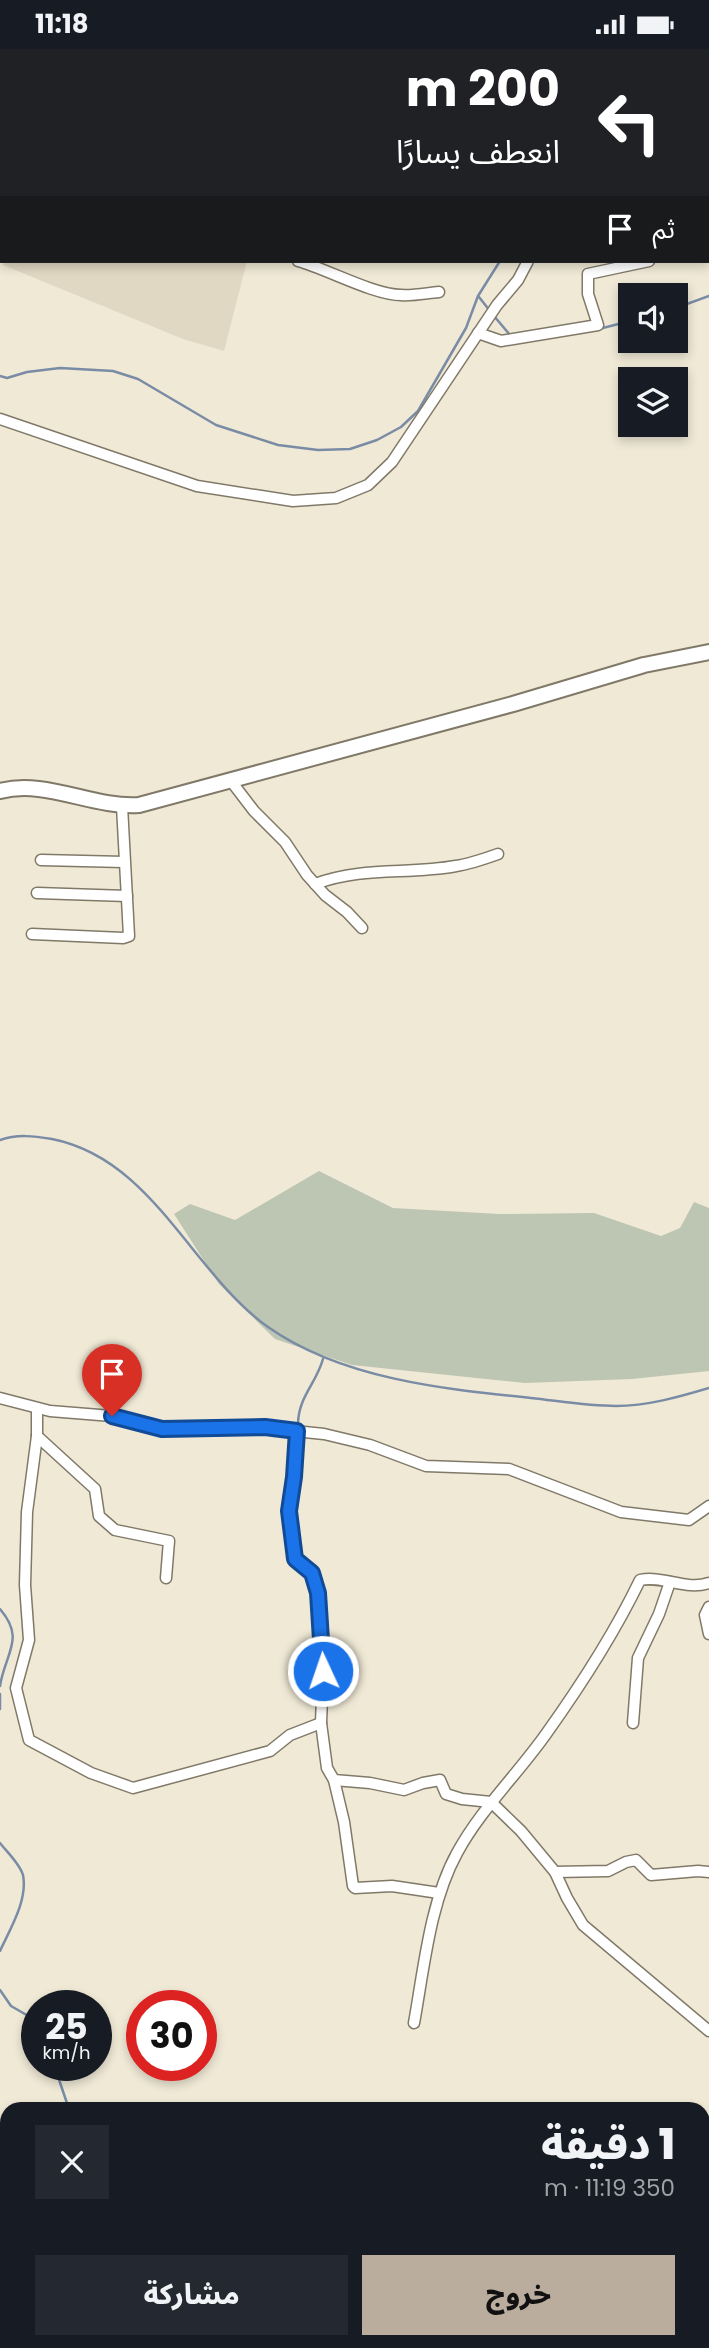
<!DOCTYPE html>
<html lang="ar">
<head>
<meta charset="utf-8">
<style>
	:root { --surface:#171b24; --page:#242831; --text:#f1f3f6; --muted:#9ea1a6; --accent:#bbad9d }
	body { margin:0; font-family:Poppins,"Noto Sans Arabic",sans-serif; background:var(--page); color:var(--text); direction:rtl; height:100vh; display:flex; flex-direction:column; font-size:26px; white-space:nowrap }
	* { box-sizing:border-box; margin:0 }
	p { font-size:23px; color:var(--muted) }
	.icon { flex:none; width:38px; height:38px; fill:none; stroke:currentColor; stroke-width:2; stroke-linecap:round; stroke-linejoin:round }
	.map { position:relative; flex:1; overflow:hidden; direction:ltr }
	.details { position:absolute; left:0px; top:2053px; width:710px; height:247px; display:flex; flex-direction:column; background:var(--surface); border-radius:21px 21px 0 0; box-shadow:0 4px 10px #0003; direction:rtl }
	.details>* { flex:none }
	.top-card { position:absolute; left:0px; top:0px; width:710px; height:214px; box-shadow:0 4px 10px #0003; direction:rtl; background:#202124; color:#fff; overflow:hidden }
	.buttons { position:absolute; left:618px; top:234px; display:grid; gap:14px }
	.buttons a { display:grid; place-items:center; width:70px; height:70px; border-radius:0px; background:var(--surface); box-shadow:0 4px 10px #0003; font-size:35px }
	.speed { position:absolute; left:21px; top:1941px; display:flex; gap:14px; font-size:35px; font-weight:700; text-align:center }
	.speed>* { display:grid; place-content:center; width:91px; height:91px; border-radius:50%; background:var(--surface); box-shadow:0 4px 10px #0003; line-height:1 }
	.speed small { font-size:18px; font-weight:400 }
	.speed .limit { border:10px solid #d22; background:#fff; color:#111 }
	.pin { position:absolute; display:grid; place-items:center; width:60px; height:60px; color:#fff; margin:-72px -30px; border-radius:50% 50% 50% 0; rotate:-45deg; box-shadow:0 0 7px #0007 }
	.pin .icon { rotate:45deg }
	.me { position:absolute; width:77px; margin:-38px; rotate:357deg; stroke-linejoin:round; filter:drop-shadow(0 0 5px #0008) }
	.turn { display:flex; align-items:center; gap:24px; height:147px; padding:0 35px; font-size:32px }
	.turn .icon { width:91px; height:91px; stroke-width:2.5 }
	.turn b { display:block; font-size:49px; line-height:60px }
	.then { display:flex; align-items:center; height:66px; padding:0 35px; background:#0003; gap:14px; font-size:26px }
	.round { display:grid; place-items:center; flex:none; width:74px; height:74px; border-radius:0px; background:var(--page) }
	.headline { display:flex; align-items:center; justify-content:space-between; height:119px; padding:0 35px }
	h1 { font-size:42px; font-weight:800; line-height:52px }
	.action { display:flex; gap:14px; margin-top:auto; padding:14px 35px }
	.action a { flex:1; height:80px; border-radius:0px; background:var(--accent); color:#111; font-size:28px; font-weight:800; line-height:80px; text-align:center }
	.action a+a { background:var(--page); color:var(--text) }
	.status { display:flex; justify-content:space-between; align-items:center; height:49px; padding:0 35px; background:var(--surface); direction:ltr }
	.status svg { height:19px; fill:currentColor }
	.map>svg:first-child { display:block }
	.education { fill:#e1d8c3 }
	.green { fill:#bdc6b3 }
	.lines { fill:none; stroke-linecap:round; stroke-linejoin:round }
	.stream { stroke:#7a8ca5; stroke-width:2.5 }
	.street-casing { stroke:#807968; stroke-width:13 }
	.secondary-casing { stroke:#807968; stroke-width:18 }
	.street { stroke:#fff; stroke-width:10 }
	.secondary { stroke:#fff; stroke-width:14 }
	.route-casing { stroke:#114b97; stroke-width:18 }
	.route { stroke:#1a73e8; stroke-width:12 }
</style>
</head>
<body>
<div class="status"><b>11:18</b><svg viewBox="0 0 49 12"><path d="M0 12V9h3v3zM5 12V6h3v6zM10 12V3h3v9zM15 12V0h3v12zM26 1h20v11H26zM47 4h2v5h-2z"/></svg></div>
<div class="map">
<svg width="709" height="2299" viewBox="0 0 709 2299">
	<rect width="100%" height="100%" fill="#f0e9d6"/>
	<!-- education -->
	<polygon class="education" points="4,212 247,212 224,302 183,290 3,216"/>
	<!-- green -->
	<polygon class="green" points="319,1122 393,1159 499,1165 594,1164 661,1187 680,1179 694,1153 709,1159 709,1322 632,1330 525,1334 352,1316 275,1290 219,1235 174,1165 190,1155 235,1171"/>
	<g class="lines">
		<!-- stream -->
		<g class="stream">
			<polyline points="443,0 444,2"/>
			<polyline points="614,2 615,0"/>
			<polyline points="479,248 490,262"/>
			<polyline points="676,259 709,247"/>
			<polyline points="494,267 510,286"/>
			<polyline points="599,280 630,272"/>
			<polyline points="541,290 558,287"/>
			<polyline points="0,327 7,329 27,323 60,319 113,322 138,330 216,376 278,396 318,401 350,400 377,391 401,378 418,362 466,279 478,247 500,212"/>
			<path d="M0 1091C17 1085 34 1087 52 1090 153 1110 191 1223 268 1278 342 1330 443 1340 531 1349 559 1352 588 1357 616 1357 647 1357 679 1348 709 1339"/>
			<path d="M298 1374C299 1347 316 1335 323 1310"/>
			<path d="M0 1560C26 1590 5 1604 0 1637"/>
			<polyline points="0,1645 0,1660"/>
			<path d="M0 1794C7 1803 20 1815 23 1826 28 1851 10 1880 0 1902"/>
			<polyline points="0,1941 11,1957 37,1972"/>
			<polyline points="54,2016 69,2060"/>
			<polyline points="256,2292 266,2299"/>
		</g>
		<!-- street casing -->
		<g class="street-casing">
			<g id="street">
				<polyline points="213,0 214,2"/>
				<polyline points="310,0 312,2"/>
				<polyline points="202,2 206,0"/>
				<polyline points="632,2 632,0"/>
				<polyline points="709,35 709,34"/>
				<polyline points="0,72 2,73"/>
				<polyline points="0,147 2,146"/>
				<path d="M298 212C327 220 374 246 401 246 413 247 427 244 439 243"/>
				<polyline points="478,284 501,292 598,276 588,245 588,225 649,212"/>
				<polyline points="0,370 197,437 293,452 336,449 368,436 392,413 497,256 518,231 528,212"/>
				<polyline points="231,732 254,762 285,793 307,826 325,846 347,863 362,879"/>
				<polyline points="41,811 124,813"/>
				<path d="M315 835C364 817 407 826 456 817 470 815 484 810 498 805"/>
				<polyline points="37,844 127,847"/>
				<polyline points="32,885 123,889 129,887 122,757"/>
				<polyline points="0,1349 50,1362 112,1367 162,1380 265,1379 324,1385 370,1396 426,1417 509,1420 621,1463 689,1471 709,1457"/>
				<polyline points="37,1360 37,1387 27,1463 25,1536 29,1591 16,1639 29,1691 91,1724 133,1739 270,1702 290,1686 321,1674"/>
				<polyline points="297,1382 294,1428 289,1463 295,1510 312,1524 318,1544 323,1622 321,1674 327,1719 334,1731 370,1734 404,1741 423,1734 440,1731 446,1745 462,1750 491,1753 521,1782 555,1823 567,1849 583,1876 709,1982"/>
				<polyline points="37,1387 95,1440 99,1467 115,1481 169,1492 166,1529"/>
				<polyline points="709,1558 705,1566 709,1585"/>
				<polyline points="633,1674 638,1609 659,1565 670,1533"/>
				<polyline points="334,1731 344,1773 353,1837 355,1839 392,1837 439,1844"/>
				<polyline points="555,1823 608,1822 626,1813 636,1811 651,1826 698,1822 709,1823"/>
				<path d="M414 1974C424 1919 430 1853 457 1804 481 1760 517 1726 546 1685 581 1636 614 1585 640 1531 663 1526 686 1542 709 1534"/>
			</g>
		</g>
		<!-- secondary casing -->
		<g class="secondary-casing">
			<g id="secondary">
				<polyline points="24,0 25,2"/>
				<polyline points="0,112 2,104"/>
				<path d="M0 742C46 730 92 759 139 756L513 655 644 616 709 603"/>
			</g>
		</g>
		<!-- street -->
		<use href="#street" class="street"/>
		<!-- secondary -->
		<use href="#secondary" class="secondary"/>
	</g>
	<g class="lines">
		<!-- route casing -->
		<g class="route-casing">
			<polyline id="route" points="112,1367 162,1380 265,1378 297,1382 294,1428 289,1462 295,1510 312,1524 318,1544 323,1622"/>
		</g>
		<!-- route -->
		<use href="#route" class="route"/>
	</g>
</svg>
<div class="buttons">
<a><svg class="icon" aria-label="sound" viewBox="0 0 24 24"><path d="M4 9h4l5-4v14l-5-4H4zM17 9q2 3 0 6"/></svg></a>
<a><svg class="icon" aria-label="layers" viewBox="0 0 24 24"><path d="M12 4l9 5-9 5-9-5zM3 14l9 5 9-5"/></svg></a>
</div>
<div class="speed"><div>25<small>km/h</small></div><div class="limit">30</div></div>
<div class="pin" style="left:112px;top:1367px;background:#d93025"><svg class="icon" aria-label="arrive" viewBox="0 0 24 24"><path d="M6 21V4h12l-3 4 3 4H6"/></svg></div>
<svg class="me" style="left:323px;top:1622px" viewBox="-20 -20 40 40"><circle r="17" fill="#1a73e8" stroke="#fff" stroke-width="3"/><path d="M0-11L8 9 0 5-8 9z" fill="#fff"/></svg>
<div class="top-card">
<div class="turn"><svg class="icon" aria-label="left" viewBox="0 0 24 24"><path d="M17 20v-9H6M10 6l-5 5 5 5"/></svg><div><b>200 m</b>انعطف يسارًا</div></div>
<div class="then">ثم<svg class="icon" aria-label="arrive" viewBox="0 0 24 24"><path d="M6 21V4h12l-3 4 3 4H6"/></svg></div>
</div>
<section class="details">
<div class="headline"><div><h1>1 دقيقة</h1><p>350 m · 11:19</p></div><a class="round"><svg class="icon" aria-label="close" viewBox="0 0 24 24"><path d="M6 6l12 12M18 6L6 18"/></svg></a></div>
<div class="action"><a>خروج</a><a>مشاركة</a></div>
</section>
</div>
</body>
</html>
